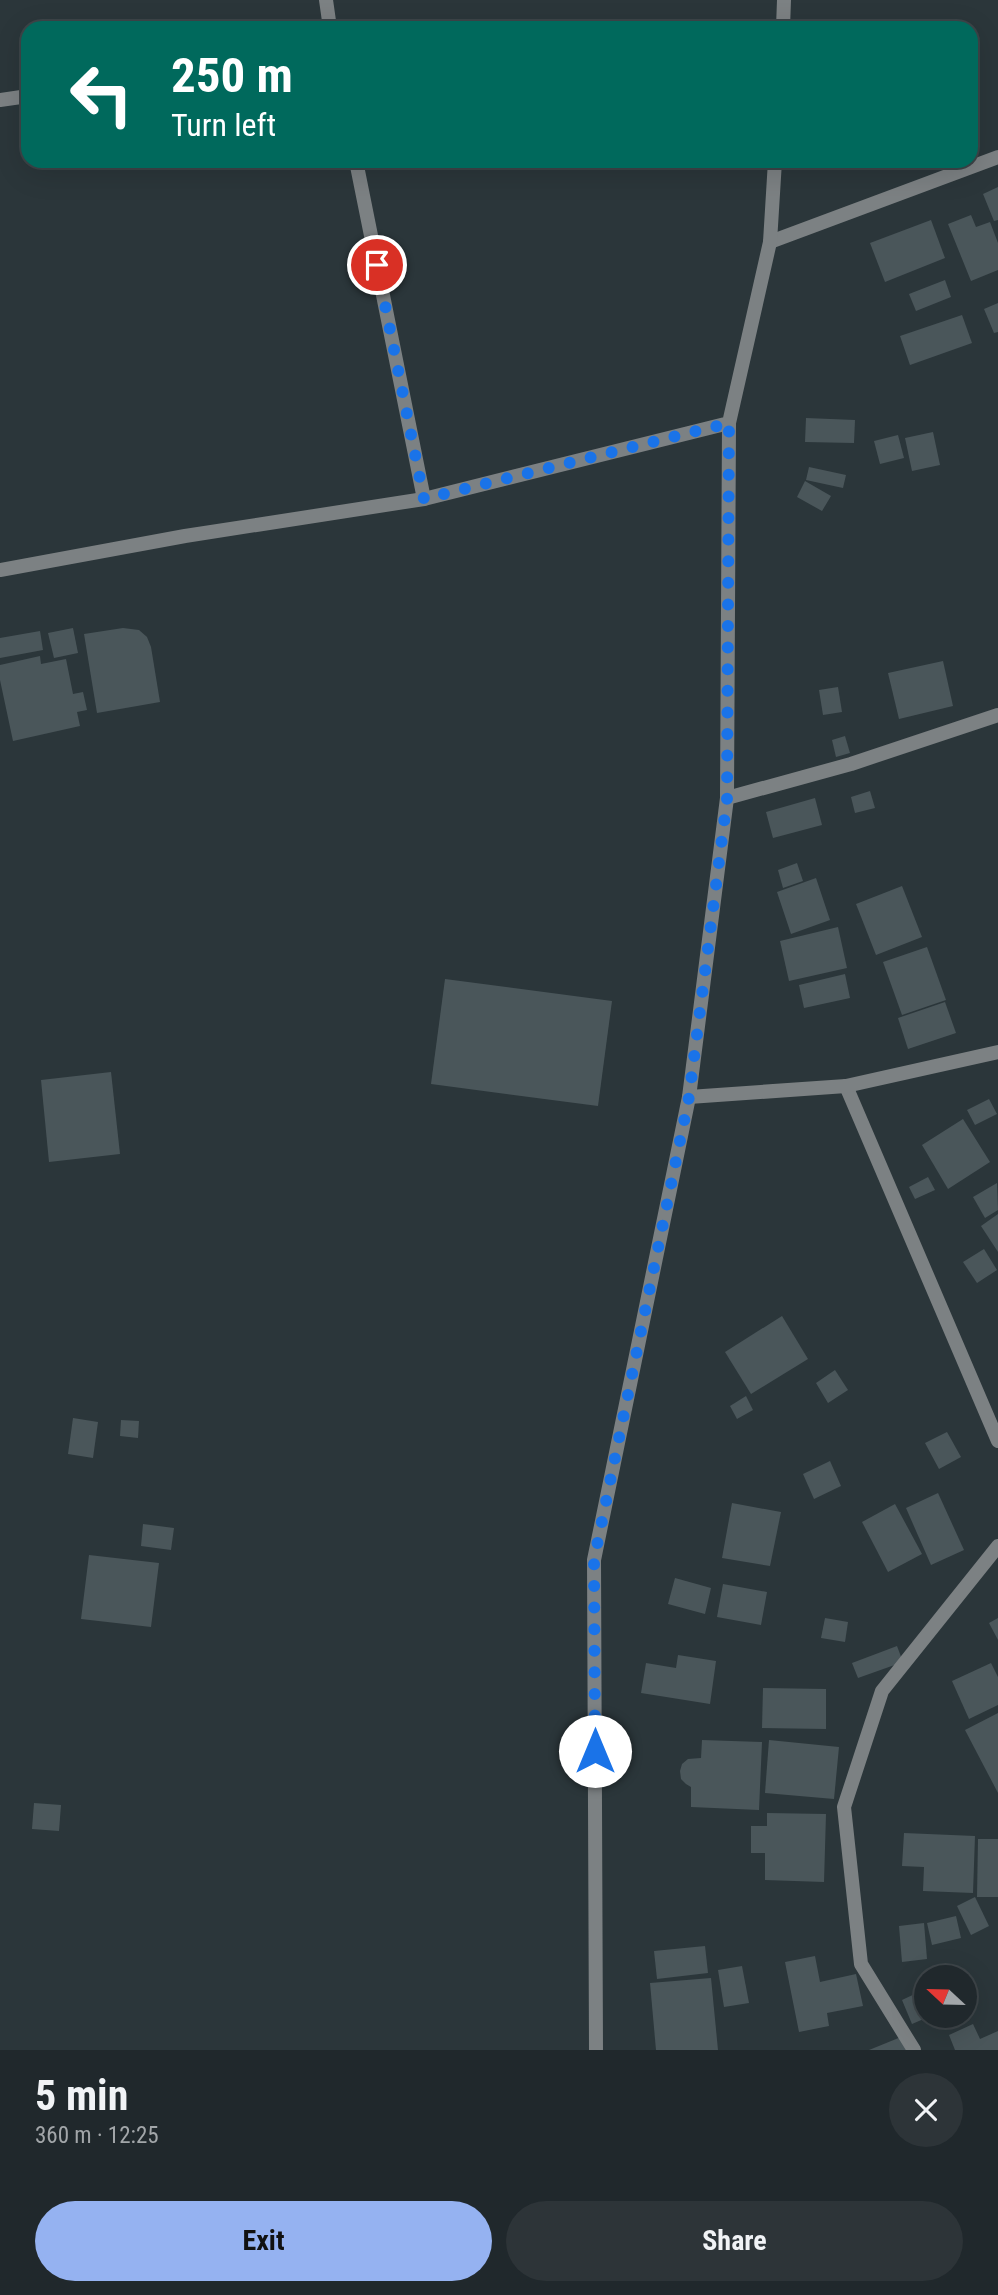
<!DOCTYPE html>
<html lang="en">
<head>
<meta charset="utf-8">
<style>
	:root { --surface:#20282c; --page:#2d3438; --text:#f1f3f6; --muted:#a2a6a9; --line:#3d4448; --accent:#95b2f1 }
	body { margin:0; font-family:"Roboto Condensed",sans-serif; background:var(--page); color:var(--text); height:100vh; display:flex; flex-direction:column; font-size:26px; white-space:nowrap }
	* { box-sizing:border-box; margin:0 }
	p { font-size:23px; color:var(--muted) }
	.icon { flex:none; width:38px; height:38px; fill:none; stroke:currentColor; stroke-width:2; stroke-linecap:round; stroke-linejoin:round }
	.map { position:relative; height:2050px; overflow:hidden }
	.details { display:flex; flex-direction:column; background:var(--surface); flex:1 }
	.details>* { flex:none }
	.guide { position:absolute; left:21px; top:21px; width:957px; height:147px; border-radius:21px; box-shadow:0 7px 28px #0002,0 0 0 2px var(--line); background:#00695c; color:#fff; overflow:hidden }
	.needle { width:46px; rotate:292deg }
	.buttons { position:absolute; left:914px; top:1965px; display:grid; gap:14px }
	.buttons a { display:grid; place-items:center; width:63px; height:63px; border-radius:50%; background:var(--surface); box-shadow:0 7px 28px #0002,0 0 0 2px var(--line); font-size:35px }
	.pin { position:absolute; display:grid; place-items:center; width:60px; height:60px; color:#fff; margin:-30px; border:4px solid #fff; border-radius:50%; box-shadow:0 2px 7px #0007 }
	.me { position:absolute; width:77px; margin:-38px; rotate:0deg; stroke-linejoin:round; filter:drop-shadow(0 0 5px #0008) }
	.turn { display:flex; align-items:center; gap:24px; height:147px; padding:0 35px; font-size:32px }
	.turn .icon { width:91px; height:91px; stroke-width:2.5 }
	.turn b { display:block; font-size:49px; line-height:60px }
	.round { display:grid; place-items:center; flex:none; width:74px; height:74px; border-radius:37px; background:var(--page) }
	.overview { display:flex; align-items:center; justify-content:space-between; height:119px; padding:0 35px }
	h1 { font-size:42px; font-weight:700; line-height:52px }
	.cta { display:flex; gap:14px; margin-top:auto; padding:14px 35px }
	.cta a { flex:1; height:80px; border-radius:42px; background:var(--accent); color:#111; font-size:28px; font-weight:700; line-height:80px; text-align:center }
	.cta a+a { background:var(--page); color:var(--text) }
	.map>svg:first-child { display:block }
	.building { fill:#4a565a }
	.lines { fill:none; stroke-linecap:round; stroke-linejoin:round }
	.service { stroke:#7c8183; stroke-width:14 }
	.minor { stroke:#7c8183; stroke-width:14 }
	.tertiary { stroke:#7c8183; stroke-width:14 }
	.route { stroke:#1a73e8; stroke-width:12; stroke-dasharray:0 21.6 }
</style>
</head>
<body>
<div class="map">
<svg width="998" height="2050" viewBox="0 0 998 2050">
	<rect width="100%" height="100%" fill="#2b363a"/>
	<!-- building -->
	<g class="building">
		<polygon points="998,187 998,220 994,221 983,194"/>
		<polygon points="971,215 976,227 990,222 998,243 998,270 971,281 948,224"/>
		<polygon points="931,220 945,258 885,282 870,243"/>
		<polygon points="945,280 951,297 916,311 909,294"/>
		<polygon points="998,303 998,332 994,333 984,309"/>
		<polygon points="962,315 972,343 910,365 900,336"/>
		<polygon points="806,418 855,420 854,443 805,442"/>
		<polygon points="933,432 940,465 912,471 905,438"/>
		<polygon points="898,435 904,458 880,464 874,441"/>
		<polygon points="809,467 846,475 843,488 806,480"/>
		<polygon points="805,481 831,496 822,511 797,497"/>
		<polygon points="73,628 78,653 54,658 48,633"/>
		<polygon points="123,628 139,630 147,637 151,647 160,702 97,713 84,634"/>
		<polygon points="40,631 43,650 0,658 0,638"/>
		<polygon points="40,656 41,664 66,659 73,694 83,692 87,710 77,712 80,726 13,741 0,680 0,665"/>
		<polygon points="943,661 953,706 899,719 888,673"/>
		<polygon points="838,687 842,712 823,715 819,690"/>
		<polygon points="845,736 850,753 836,757 832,740"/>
		<polygon points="870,791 875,808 855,813 851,797"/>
		<polygon points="815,798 822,825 773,838 766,812"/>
		<polygon points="797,863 803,881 783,888 778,870"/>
		<polygon points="816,878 830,920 791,934 777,892"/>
		<polygon points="902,886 922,937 876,955 856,904"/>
		<polygon points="838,927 847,968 789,981 780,941"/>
		<polygon points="927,947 946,1000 902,1015 883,962"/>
		<polygon points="845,974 850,998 804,1008 799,985"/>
		<polygon points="445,979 612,1001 598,1106 431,1084"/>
		<polygon points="945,1002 956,1033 908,1049 898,1018"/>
		<polygon points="111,1072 120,1154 49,1162 41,1080"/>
		<polygon points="989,1099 997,1114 975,1125 967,1110"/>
		<polygon points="963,1119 990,1162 948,1189 922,1145"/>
		<polygon points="928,1177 935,1190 915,1199 909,1187"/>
		<polygon points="997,1183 998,1210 985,1218 973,1197"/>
		<polygon points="998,1214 998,1252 981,1226"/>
		<polygon points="984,1249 997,1270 977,1283 963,1262"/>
		<polygon points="782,1316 808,1359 751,1394 725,1352"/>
		<polygon points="835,1370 848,1390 828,1403 816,1383"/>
		<polygon points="746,1396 753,1410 737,1419 730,1406"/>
		<polygon points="73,1418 98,1422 93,1458 68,1454"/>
		<polygon points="121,1420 139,1421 138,1438 120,1436"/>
		<polygon points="947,1432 961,1457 939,1469 925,1443"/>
		<polygon points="830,1461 841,1486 814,1499 803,1474"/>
		<polygon points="938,1493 964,1550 931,1565 906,1508"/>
		<polygon points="732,1503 781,1512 770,1566 722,1558"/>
		<polygon points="895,1504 922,1554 888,1572 862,1522"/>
		<polygon points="143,1524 174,1528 171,1550 141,1546"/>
		<polygon points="89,1555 159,1563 151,1627 81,1619"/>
		<polygon points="675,1578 711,1588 705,1614 668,1604"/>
		<polygon points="723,1584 767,1592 761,1625 717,1617"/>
		<polygon points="825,1618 848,1622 845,1642 821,1638"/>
		<polygon points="998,1618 998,1640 989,1623"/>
		<polygon points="897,1646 903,1662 858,1678 852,1663"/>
		<polygon points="678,1655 716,1661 710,1704 641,1693 646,1663 676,1668"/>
		<polygon points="991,1663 998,1677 998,1705 969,1719 952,1681"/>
		<polygon points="763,1688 826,1689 826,1729 762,1728"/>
		<polygon points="998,1713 998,1793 965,1730"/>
		<polygon points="702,1740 762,1742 759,1810 691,1807 691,1787 686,1784 681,1779 680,1771 682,1764 688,1759 701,1758"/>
		<polygon points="769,1740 839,1747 834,1799 765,1793"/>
		<polygon points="34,1803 61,1805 59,1831 32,1829"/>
		<polygon points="767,1813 826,1814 824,1882 765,1880 765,1853 751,1853 751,1826 767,1826"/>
		<polygon points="904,1833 975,1836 973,1893 923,1891 924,1867 902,1866"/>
		<polygon points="978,1839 998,1839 998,1897 977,1897"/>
		<polygon points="975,1897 989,1926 971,1935 957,1906"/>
		<polygon points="956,1916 961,1938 932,1945 927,1923"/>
		<polygon points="924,1923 927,1959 902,1962 899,1926"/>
		<polygon points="705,1946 708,1973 657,1979 654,1951"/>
		<polygon points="815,1956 820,1982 856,1974 863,2006 827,2013 829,2026 799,2032 785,1962"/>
		<polygon points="742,1966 749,2003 724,2007 718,1970"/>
		<polygon points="711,1978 718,2050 656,2050 650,1983"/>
		<polygon points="919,1992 926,2007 926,2018 912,2024 902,2000"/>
		<polygon points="973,2024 980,2039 998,2031 998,2050 955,2050 949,2035"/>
		<polygon points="901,2037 907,2050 869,2050"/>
	</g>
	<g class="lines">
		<!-- service -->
		<g class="service">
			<polyline points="727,798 851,764 998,715"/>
			<polyline points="846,1086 998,1441"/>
			<polyline points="689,1097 846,1086 998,1052"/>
			<polyline points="914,2050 861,1964 844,1807 882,1691 998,1546"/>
		</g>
		<!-- minor -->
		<g class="minor">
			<polyline points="770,242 998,157"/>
			<polyline points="596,2050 594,1560 689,1097 727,798 729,423"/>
		</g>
		<!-- tertiary -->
		<g class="tertiary">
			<polyline points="326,0 330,28"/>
			<polyline points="783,28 784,0"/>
			<polyline points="0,100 28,96"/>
			<polyline points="356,161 424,499"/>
			<polyline points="0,570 185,536 424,499 729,423 770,242 775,161"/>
		</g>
	</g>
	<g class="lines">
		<!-- route -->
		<polyline class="route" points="377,265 424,499 729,423 727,799 689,1097 594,1560 595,1751"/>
	</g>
</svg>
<div class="buttons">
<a><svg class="needle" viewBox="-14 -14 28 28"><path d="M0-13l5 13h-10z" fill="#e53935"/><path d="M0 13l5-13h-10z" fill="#a2a6a9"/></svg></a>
</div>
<div class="pin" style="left:377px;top:265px;background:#d93025"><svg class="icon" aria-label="arrive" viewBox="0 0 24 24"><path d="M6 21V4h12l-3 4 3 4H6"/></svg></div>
<svg class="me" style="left:595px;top:1751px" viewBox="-20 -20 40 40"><circle r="19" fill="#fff"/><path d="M0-13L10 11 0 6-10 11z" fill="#1a73e8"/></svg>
<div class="guide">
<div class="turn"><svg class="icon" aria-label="left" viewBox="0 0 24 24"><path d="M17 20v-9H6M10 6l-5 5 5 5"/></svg><div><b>250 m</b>Turn left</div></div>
</div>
</div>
<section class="details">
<div class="overview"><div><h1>5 min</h1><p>360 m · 12:25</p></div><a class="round"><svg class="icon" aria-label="close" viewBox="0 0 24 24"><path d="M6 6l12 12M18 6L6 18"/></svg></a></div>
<div class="cta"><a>Exit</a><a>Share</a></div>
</section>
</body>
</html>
